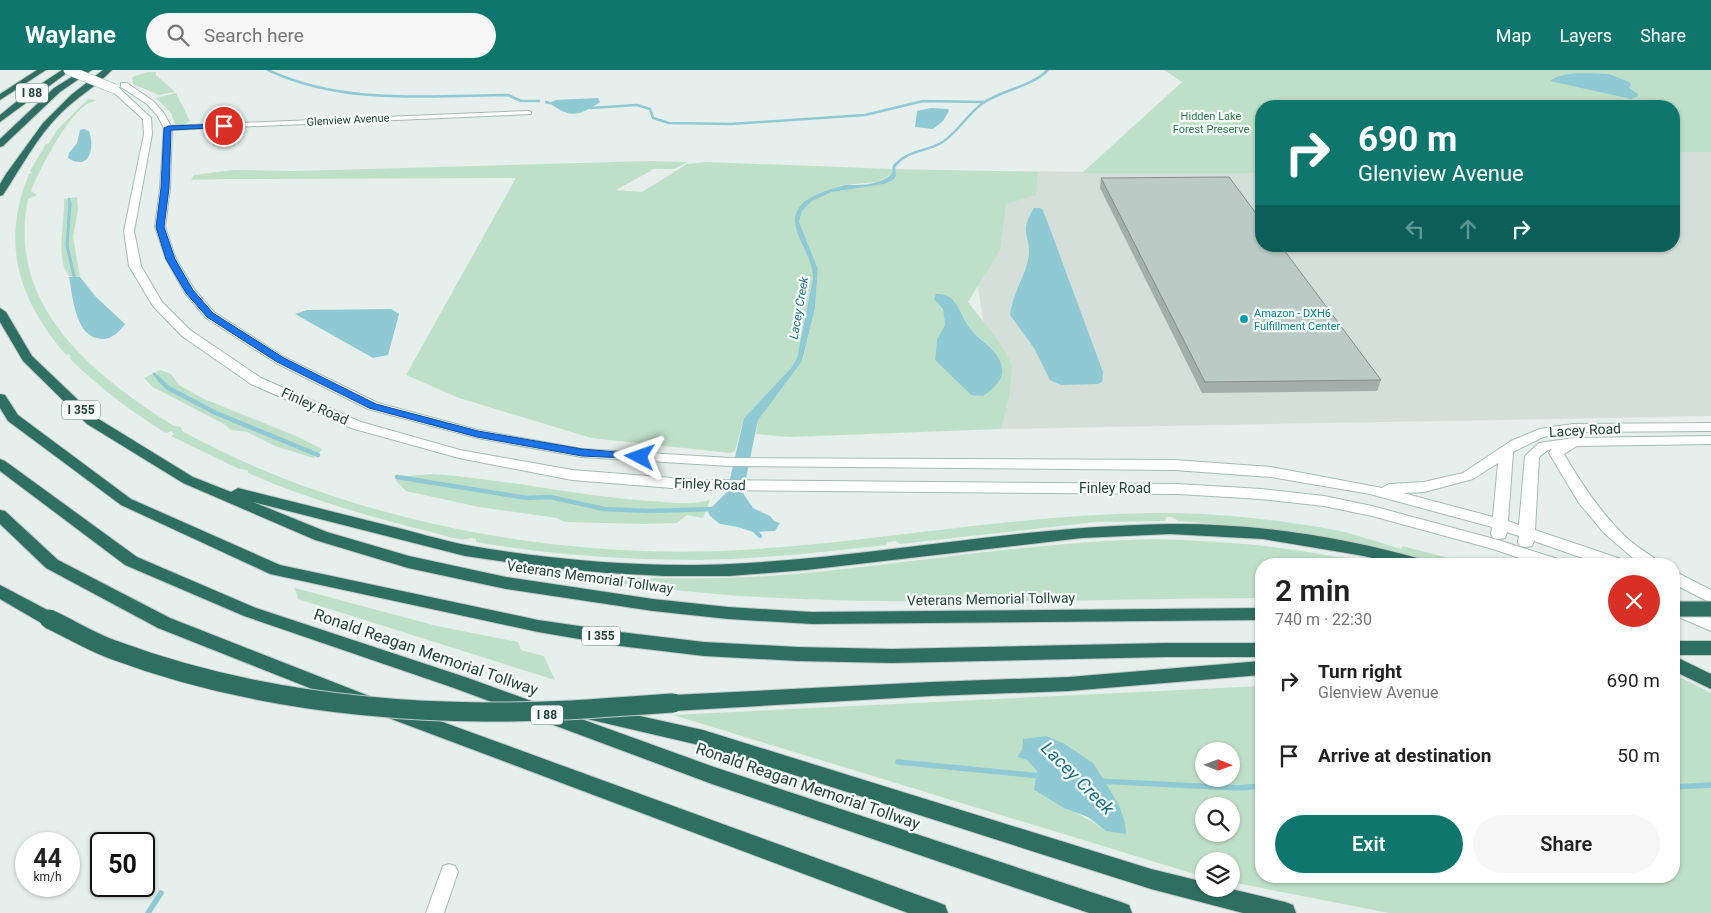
<!DOCTYPE html>
<html lang="en">
<head>
<meta charset="utf-8">
<style>
	:root { --surface:#fff; --page:#f6f6f6; --text:#222; --muted:#767676; --accent:#0f766e }
	body { margin:0; font-family:Roboto,sans-serif; background:var(--page); color:var(--text); height:100vh; display:flex; flex-direction:column; font-size:19px; white-space:nowrap }
	* { box-sizing:border-box; margin:0 }
	p { font-size:16px; color:var(--muted) }
	.icon { flex:none; width:28px; height:28px; fill:none; stroke:currentColor; stroke-width:2; stroke-linecap:round; stroke-linejoin:round }
	.map { position:relative; flex:1; overflow:hidden }
	.side { position:absolute; left:1255px; top:488px; width:425px; height:325px; display:flex; flex-direction:column; background:var(--surface); border-radius:20px; box-shadow:0 1px 4px #0004 }
	.side>* { flex:none }
	.hud { position:absolute; left:1255px; top:30px; width:425px; height:152px; border-radius:20px; box-shadow:0 1px 4px #0004; background:#0f766e; color:#fff; overflow:hidden }
	.needle { width:32px; rotate:91deg }
	.controls { position:absolute; left:1195px; top:672px; display:grid; gap:10px }
	.controls a { display:grid; place-items:center; width:45px; height:45px; border-radius:50%; background:var(--surface); box-shadow:0 1px 4px #0004; font-size:25px }
	.speed { position:absolute; left:15px; top:762px; display:flex; gap:10px; font-size:25px; font-weight:700; text-align:center }
	.speed>* { display:grid; place-content:center; width:65px; height:65px; border-radius:50%; background:var(--surface); box-shadow:0 1px 4px #0004; line-height:1 }
	.speed small { font-size:12px; font-weight:400 }
	.speed .limit { border:2px solid #111; border-radius:8px; background:#fff; color:#111 }
	.pin { position:absolute; display:grid; place-items:center; width:42px; height:42px; color:#fff; margin:-21px; border:2px solid #fff; border-radius:50%; box-shadow:0 1px 5px #0007 }
	.me { position:absolute; width:55px; margin:-28px; rotate:274deg; stroke-linejoin:round; filter:drop-shadow(0 0 4px #0008) }
	.turn { display:flex; align-items:center; gap:18px; height:105px; padding:0 20px; font-size:22px }
	.turn .icon { width:65px; height:65px; stroke-width:2.5 }
	.turn b { display:block; font-size:35px; line-height:42px }
	.lanes { display:flex; align-items:center; height:48px; padding:0 20px; background:#0003; justify-content:center; gap:25px; direction:ltr }
	.lanes .off { opacity:.35 }
	.round { display:grid; place-items:center; flex:none; width:52px; height:52px; border-radius:26px; background:var(--page) }
	.headline { display:flex; align-items:center; justify-content:space-between; height:85px; padding:0 20px }
	h1 { font-size:30px; font-weight:600; line-height:38px }
	.button { display:flex; gap:10px; margin-top:auto; padding:10px 20px }
	.button a { flex:1; height:58px; border-radius:30px; background:var(--accent); color:#fff; font-size:20px; font-weight:600; line-height:58px; text-align:center }
	.button a+a { background:var(--page); color:var(--text) }
	ul { padding:0; list-style:none }
	li { display:flex; align-items:center; gap:15px; height:75px; padding:0 20px }
	li div { flex:1 }
	li b { display:block; font-size:19px }
	li em { font-style:normal }
	header { display:flex; align-items:center; gap:30px; box-sizing:border-box; height:70px; padding:0 25px; background:var(--accent); color:#fff }
	header strong { font-size:24px }
	nav { display:flex; gap:28px; margin-inline-start:auto; font-size:18px }
	.search { width:350px; height:45px; background:var(--page); display:flex; align-items:center; gap:12px; box-sizing:border-box; padding:0 18px; border-radius:28px; color:var(--muted); font-size:19px }
	.map>svg:first-child { display:block }
	.built { fill:#d4dfda }
	.green { fill:#bfe0c8; fill-rule:evenodd }
	.water { fill:#8ec9d4 }
	.lines { fill:none; stroke-linecap:round; stroke-linejoin:round }
	.stream-far3 { stroke:#8ec9d4; stroke-width:2.5 }
	.stream-far2 { stroke:#8ec9d4; stroke-width:3 }
	.stream-far1 { stroke:#8ec9d4; stroke-width:4.5 }
	.stream { stroke:#8ec9d4; stroke-width:5.5 }
	.street-casing { stroke:#a8b8b2; stroke-width:2 }
	.secondary-casing { stroke:#a4bbb3; stroke-width:2 }
	.highway-casing { stroke:#c2cac8; stroke-width:2 }
	.street { fill:#fff; fill-rule:evenodd }
	.secondary { fill:#fff; fill-rule:evenodd }
	.highway { fill:#2f6f62; fill-rule:evenodd }
	.secondary-bridge-casing { stroke:#a4bbb3; stroke-width:10; stroke-linecap:butt }
	.highway-bridge-far1-casing { stroke:#c2cac8; stroke-width:17; stroke-linecap:butt }
	.highway-bridge-casing { stroke:#c2cac8; stroke-width:21; stroke-linecap:butt }
	.secondary-bridge { stroke:#fff; stroke-width:9 }
	.highway-bridge-far1 { stroke:#2f6f62; stroke-width:15 }
	.highway-bridge { stroke:#2f6f62; stroke-width:19 }
	.wall { fill:#a1aea9 }
	.building { fill:#bbcac4; stroke:#838d89 }
	.route { fill:#1a73e8; stroke:#114b97 }
	.culture-dot { fill:#0f9aa8; stroke:#f7fbf9; stroke-width:2 }
	.labels { text-anchor:middle; dominant-baseline:central; stroke-width:4.5; stroke-linejoin:round; paint-order:stroke }
	.far-park-label { font-size:11px; fill:#2d7a4b; stroke:#f7fbf9 }
	.far-street-label { font-size:11px; fill:#24423a; stroke:#f7fbf9 }
	.far-culture-label { font-size:11px; fill:#0d838f; stroke:#f7fbf9; text-anchor:start }
	.shield { fill:#f7fbf9; stroke:#637a73; stroke-width:1 }
	.shield-label { font-size:12px; font-weight:bold; fill:#24423a }
	.far-water-label { font-size:12px; font-style:italic; fill:#1c6f80; stroke:#f7fbf9 }
	.street-label { font-size:14px; fill:#24423a; stroke:#f7fbf9 }
	.near-street-label { font-size:16px; fill:#24423a; stroke:#f7fbf9 }
	.near-water-label { font-size:18px; font-style:italic; fill:#1c6f80; stroke:#f7fbf9 }
</style>
</head>
<body>
<header>
<strong>Waylane</strong>
<div class="search"><svg class="icon" aria-label="search" viewBox="0 0 24 24"><circle cx="10" cy="10" r="6"/><path d="M15 15l6 6"/></svg>Search here</div>
<nav><a>Map</a><a>Layers</a><a>Share</a></nav>
</header>
<div class="map">
<svg width="1711" height="843" viewBox="0 0 1711 843">
	<rect width="100%" height="100%" fill="#e6efeb"/>
	<!-- built -->
	<polygon class="built" points="1674,82 1711,82 1711,346 1000,359 960,101 1261,103 1261,176 1674,176"/>
	<!-- green -->
	<g class="green">
		<polygon points="1164,0 1711,0 1711,82 1674,82 1674,36 1261,36 1261,103 1082,103 1182,12"/>
		<polygon points="148,2 156,2 156,5 175,22 159,25 133,14 132,7"/>
		<polygon points="176,23 190,51 181,56 176,56 171,43 156,28"/>
		<path d="M88 29 96 30C94 32 91 32 89 33 68 44 40 98 31 121L37 125 28 129C6 236 93 305 174 356L181 357 182 361C338 447 542 488 720 481 863 475 1006 445 1150 443 1207 442 1267 448 1324 458 1351 462 1376 472 1402 479V476L1472 494H1441L1350 471 1300 462 1246 456 1178 451 1172 447H1166L1165 451 1096 452 900 474 896 471 887 472 886 475C824 482 762 489 700 490 625 490 550 485 476 472V469C471 467 470 469 465 469 458 470 446 466 439 464 374 448 309 430 248 403V400L239 399 171 366 174 364 171 361 166 363C130 341 99 317 69 288L71 287 69 284 66 285C19 230 0 174 29 104L32 103 30 101 46 74 49 73 57 60Z"/>
		<polygon points="650,91 688,92 674,99 654,99 616,120 642,122 687,94 706,92 892,99 892,104 877,112 842,115 816,126 804,133 796,154 813,198 813,208 797,288 791,298 744,348 735,381 730,383 591,368 459,328 406,305 516,108 230,109 191,110 194,105 234,100 295,101"/>
		<path d="M895 99 1038 102 1036 125 1006 134 1000 180 968 232C979 247 1006 277 1011 294 1014 306 1006 348 1000 359L789 367 756 364 758 350 764 339 802 291 815 238 818 199 799 152 802 141 812 131 822 126 841 119 884 114 896 106ZM953 230 970 259 989 276 1001 293 1002 304 994 317 971 325 935 290 937 269 945 255 943 239Z"/>
		<path d="M77 127 78 140 73 167 80 207 69 206C55 189 65 151 64 129Z"/>
		<polygon points="160,300 171,304 179,315 204,329 296,366 322,379 318,385 313,388 275,376 247,362 231,360 222,353 153,317 144,308"/>
		<path d="M432 404C505 409 576 426 649 431 669 432 690 436 710 430L703 448 687 445 677 453 641 454 565 452 557 448 479 437 406 421 396 411 397 407Z"/>
		<path d="M1153 469C1227 471 1300 477 1371 494H1261V528C1095 529 925 536 758 527 702 524 645 517 589 509L591 506C659 509 727 510 795 504 915 493 1034 472 1153 469Z"/>
		<polygon points="295,518 437,556 518,572 521,580 544,586 555,610 298,529"/>
		<path d="M1674 604 1711 623V843H1389L1231 812V791H1204V806H1201L673 645 1261 616V806H1674ZM1065 674C1109 703 1104 710 1106 761 1084 745 1058 735 1035 721L1037 701 1027 690 1017 687 1022 680ZM1204 681H1231V709H1204ZM1204 736H1231V764H1204Z"/>
	</g>
	<!-- water -->
	<g class="water">
		<path d="M1609 4 1629 12 1631 14 1629 18 1638 24 1637 27 1631 29 1550 11C1564 0 1591 4 1609 4Z"/>
		<path d="M598 28 600 32C578 46 572 49 549 33L556 30Z"/>
		<polygon points="931,38 948,39 949,41 943,51 933,59 915,57 917,41"/>
		<path d="M84 59 89 61C95 77 90 102 68 88L69 83 77 73 80 60Z"/>
		<path d="M896 92H898L895 95 896 106 893 110 884 114 832 122 812 131 802 141 799 152 818 199 815 238 802 291 758 350 743 423 753 438 770 446 774 451 780 453 775 461 753 462 738 457 720 454 710 446 708 441 727 422 744 348 791 298 797 288 813 208C813 187 795 168 795 150 795 129 825 121 841 116 846 114 852 115 857 115 869 115 883 112 892 104L893 95Z"/>
		<path d="M1034 138H1040L1043 140 1103 302 1102 312 1098 314 1061 315 1050 310 1034 278 1010 245C1012 225 1024 209 1028 190 1033 168 1017 164 1034 138Z"/>
		<path d="M69 207H80L96 227 125 254C120 261 112 269 103 269 75 269 73 227 69 207Z"/>
		<path d="M936 224C943 224 948 225 953 230 960 238 963 249 969 257 979 271 1004 282 1002 303 1001 313 991 320 983 326L971 325 935 290 937 269 945 255 943 239 934 229Z"/>
		<polygon points="391,239 399,244 388,285 373,288 295,244 307,240"/>
		<polygon points="1046,666 1065,674 1093,693 1119,735 1125,753 1126,764 1106,761 1088,747 1064,738 1034,720 1037,701 1027,690 1017,687 1022,680 1023,669"/>
	</g>
	<g class="lines">
		<!-- stream-far3 -->
		<g class="stream-far3">
			<path d="M268 0C342 35 429 26 508 25L521 31H539"/>
			<polyline points="546,32 549,33"/>
			<polyline points="590,38 637,35 650,39 653,48 669,53 731,54 865,45 923,31 984,32"/>
			<path d="M894 97C906 80 925 82 941 73 958 63 967 44 983 33 1004 19 1029 18 1048 0"/>
			<polyline points="69,129 70,134"/>
		</g>
		<!-- stream-far2 -->
		<g class="stream-far2">
			<polyline points="70,133 67,176 75,210"/>
			<polyline points="154,304 160,310"/>
		</g>
		<!-- stream-far1 -->
		<g class="stream-far1">
			<polyline points="159,309 168,318 216,343 318,385"/>
			<polyline points="397,407 527,428 550,427 604,439 649,441 715,439"/>
			<polyline points="752,458 760,466"/>
		</g>
		<!-- stream -->
		<g class="stream">
			<polyline points="898,692 1040,706"/>
			<polyline points="1098,711 1238,718 1261,716"/>
			<polyline points="1674,717 1711,715"/>
			<polyline points="148,843 161,823"/>
		</g>
		<!-- street casing -->
		<g class="street-casing">
			<g id="street">
				<polygon points="529,41 531,42 531,44 168,60 164,58 168,56"/>
				<polygon points="449,794 455,796 458,802 444,843 426,843 443,796"/>
			</g>
		</g>
		<!-- secondary casing -->
		<g class="secondary-casing">
			<g id="secondary">
				<path d="M121 13H127L153 31 163 42 172 58 170 118 165 157 176 189 194 219 214 242 284 287 378 333 478 360 582 379 730 388 1174 390 1271 397 1382 418 1389 414 1424 412 1463 403 1511 371 1540 359 1573 354 1711 353V361L1573 362 1543 367 1513 382 1508 451 1519 455 1525 386 1539 373 1574 368 1711 366V374L1577 376 1564 384C1582 415 1602 445 1628 469 1637 477 1647 483 1657 490L1659 494H1640L1605 464 1579 433 1549 383 1552 379 1548 380 1539 387 1535 460 1624 490 1626 494H1600L1534 471 1532 476 1526 477 1520 476 1518 472 1519 466 1507 462 1505 468 1499 469 1493 468 1491 464 1492 457 1370 424 1271 407 1174 400 730 396 582 387 477 368 368 339 276 293 206 248 185 223 166 189 155 157 160 118 164 58 157 45 147 34 121 17ZM1498 393 1493 447 1403 423 1424 422 1473 409Z"/>
				<polygon points="112,17 118,17 151,48 152,64 134,161 141,196 162,232 190,260 261,308 361,352 460,380 572,400 697,410 1178,414 1261,419 1324,426 1372,436 1498,470 1561,490 1563,494 1537,494 1493,479 1372,446 1324,436 1261,429 1178,424 697,420 572,410 459,388 351,358 251,314 182,266 153,236 129,196 124,161 144,64 143,49 112,21"/>
				<polygon points="1674,501 1711,520 1711,533 1674,514"/>
				<polygon points="1674,532 1711,548 1711,561 1674,545"/>
			</g>
		</g>
		<!-- highway casing -->
		<g class="highway-casing">
			<g id="highway">
				<polygon points="37,0 46,0 0,30 0,24"/>
				<polygon points="62,0 71,0 0,52 0,45 27,23"/>
				<polygon points="83,0 92,0 60,22 3,76 0,77 0,69 54,18"/>
				<path d="M103 0H112C97 16 77 27 61 43 37 67 22 96 3 125L0 126V114L6 104 43 53 71 25Z"/>
				<path d="M0 238 6 242 32 286 97 348 193 407 231 422 238 418C289 431 339 443 390 456 415 462 441 470 466 475 549 490 646 498 730 494 877 487 1021 456 1168 454 1253 453 1342 466 1424 490L1426 494H1395L1364 486 1263 469 1170 464 1082 468 806 500 729 506H665L607 503 533 496 465 486 253 432 327 462 409 486 506 507 653 529 728 537 812 542 1261 538V550L812 554 728 549 653 541 506 519 408 498 315 470 183 413 87 354 23 291 0 252Z"/>
				<polygon points="0,324 5,325 18,345 131,429 280,495 538,550 620,562 704,572 797,577 892,579 1166,573 1261,573 1261,587 1166,587 892,593 797,591 704,586 620,576 538,562 270,504 121,435 8,351 0,338"/>
				<polygon points="0,389 5,391 137,487 256,538 468,608 714,697 1121,832 1129,835 1132,843 1089,843 712,714 454,618 244,546 125,495 0,401"/>
				<polygon points="0,440 5,441 58,490 170,548 369,626 371,631 369,636 362,638 355,636 158,558 46,498 0,454"/>
				<polygon points="0,515 55,544 58,549 55,554 49,555 43,554 0,529"/>
				<rect x="1674" y="571" width="37" height="14"/>
				<polygon points="1674,586 1711,604 1711,619 1674,601"/>
				<polygon points="1261,591 1261,605 1069,621 931,626 673,641 666,638 664,633 666,628 673,625 931,612 1069,607"/>
				<polygon points="393,634 937,832 945,835 948,843 908,843 386,647 384,642 386,637"/>
				<polygon points="590,635 703,660 1151,799 1204,812 1204,819 1231,819 1285,832 1293,835 1296,843 1243,843 1151,819 703,676 583,648 581,643 583,638"/>
			</g>
		</g>
		<!-- street -->
		<use href="#street" class="street"/>
		<!-- secondary -->
		<use href="#secondary" class="secondary"/>
		<!-- highway -->
		<use href="#highway" class="highway"/>
		<!-- secondary-bridge casing -->
		<g class="secondary-bridge-casing">
			<polyline id="secondary-bridge" points="68,0 115,19"/>
		</g>
		<!-- highway-bridge-far1 casing -->
		<g class="highway-bridge-far1-casing">
			<polyline id="highway-bridge-far1" points="1674,539 1711,539"/>
		</g>
		<!-- highway-bridge casing -->
		<g class="highway-bridge-casing">
			<path id="highway-bridge" d="M49 549C71 559 91 572 114 580 232 624 358 641 484 642 547 643 610 637 673 633"/>
		</g>
		<!-- secondary-bridge -->
		<use href="#secondary-bridge" class="secondary-bridge"/>
		<!-- highway-bridge-far1 -->
		<use href="#highway-bridge-far1" class="highway-bridge-far1"/>
		<!-- highway-bridge -->
		<use href="#highway-bridge" class="highway-bridge"/>
	</g>
	<!-- wall -->
	<polygon class="wall" points="1101,108 1381,310 1377,321 1202,323 1100,118"/>
	<!-- building -->
	<polygon class="building" points="1229,107 1261,150 1261,176 1281,176 1381,310 1205,312 1101,108"/>
	<!-- route -->
	<polygon class="route" points="224,54 227,54 227,57 171,60 169,118 164,157 175,189 193,220 213,243 284,288 376,334 478,361 582,379 640,384 644,385 645,387 644,389 582,386 477,367 369,338 277,292 207,247 186,223 166,189 156,157 161,118 164,58 168,56"/>
	<!-- markers -->
	<circle class="culture-dot" cx="1244" cy="249" r="5"/>
	<g class="labels">
		<!-- far-park labels -->
		<g class="far-park-label">
			<text x="1211" y="46">Hidden Lake<tspan x="1211" dy="13">Forest Preserve</tspan></text>
		</g>
		<!-- far-street labels -->
		<g class="far-street-label">
			<text transform="translate(348 50) rotate(-3)">Glenview Avenue</text>
		</g>
		<!-- far-culture labels -->
		<g class="far-culture-label">
			<text x="1254" y="243">Amazon - DXH6<tspan x="1254" dy="13">Fulfillment Center</tspan></text>
		</g>
		<!-- shield labels -->
		<g class="shield">
			<rect x="16" y="13.5" width="32" height="19" rx="4"/>
			<rect x="62" y="330.5" width="38" height="19" rx="4"/>
			<rect x="582" y="556.5" width="38" height="19" rx="4"/>
			<rect x="531" y="635.5" width="32" height="19" rx="4"/>
		</g>
		<g class="shield-label">
			<text x="32" y="23">I 88</text>
			<text x="81" y="340">I 355</text>
			<text x="601" y="566">I 355</text>
			<text x="547" y="645">I 88</text>
		</g>
		<!-- far-water labels -->
		<g class="far-water-label">
			<text transform="translate(799 238) rotate(-80)">Lacey Creek</text>
		</g>
		<!-- street labels -->
		<g class="street-label">
			<text transform="translate(315 336) rotate(24)">Finley Road</text>
			<text transform="translate(1585 360) rotate(-3)">Lacey Road</text>
			<text transform="translate(710 414) rotate(2)">Finley Road</text>
			<text x="1115" y="418">Finley Road</text>
			<text transform="translate(590 507) rotate(8)">Veterans Memorial Tollway</text>
			<text transform="translate(991 529) rotate(-1)">Veterans Memorial Tollway</text>
		</g>
		<!-- near-street labels -->
		<g class="near-street-label">
			<text transform="translate(426 582) rotate(19)">Ronald Reagan Memorial Tollway</text>
			<text transform="translate(808 716) rotate(19)">Ronald Reagan Memorial Tollway</text>
		</g>
		<!-- near-water labels -->
		<g class="near-water-label">
			<text transform="translate(1078 708) rotate(45)">Lacey Creek</text>
		</g>
	</g>
</svg>
<div class="controls">
<a><svg class="needle" viewBox="-14 -14 28 28"><path d="M0-13l5 13h-10z" fill="#e53935"/><path d="M0 13l5-13h-10z" fill="#767676"/></svg></a>
<a><svg class="icon" aria-label="search" viewBox="0 0 24 24"><circle cx="10" cy="10" r="6"/><path d="M15 15l6 6"/></svg></a>
<a><svg class="icon" aria-label="layers" viewBox="0 0 24 24"><path d="M12 4l9 5-9 5-9-5zM3 14l9 5 9-5"/></svg></a>
</div>
<div class="speed"><div>44<small>km/h</small></div><div class="limit">50</div></div>
<div class="pin" style="left:224px;top:56px;background:#d93025"><svg class="icon" aria-label="arrive" viewBox="0 0 24 24"><path d="M6 21V4h12l-3 4 3 4H6"/></svg></div>
<svg class="me" style="left:640px;top:387px" viewBox="-20 -20 40 40"><path d="M0-17L14 15 0 8-14 15z" fill="#1a73e8" stroke="#fff" stroke-width="4"/></svg>
<div class="hud">
<div class="turn"><svg class="icon" aria-label="right" viewBox="0 0 24 24"><path d="M7 20v-9h11M14 6l5 5-5 5"/></svg><div><b>690 m</b>Glenview Avenue</div></div>
<div class="lanes"><svg class="icon off" aria-label="left" viewBox="0 0 24 24"><path d="M17 20v-9H6M10 6l-5 5 5 5"/></svg><svg class="icon off" aria-label="ahead" viewBox="0 0 24 24"><path d="M12 20V5M6 11l6-6 6 6"/></svg><svg class="icon" aria-label="right" viewBox="0 0 24 24"><path d="M7 20v-9h11M14 6l5 5-5 5"/></svg></div>
</div>
<section class="side">
<div class="headline"><div><h1>2 min</h1><p>740 m · 22:30</p></div><a class="round" style="background:#d93025;color:#fff"><svg class="icon" aria-label="close" viewBox="0 0 24 24"><path d="M6 6l12 12M18 6L6 18"/></svg></a></div>
<ul>
<li><svg class="icon" aria-label="right" viewBox="0 0 24 24"><path d="M7 20v-9h11M14 6l5 5-5 5"/></svg><div><b>Turn right</b><p>Glenview Avenue</p></div><em>690 m</em></li>
<li><svg class="icon" aria-label="arrive" viewBox="0 0 24 24"><path d="M6 21V4h12l-3 4 3 4H6"/></svg><div><b>Arrive at destination</b></div><em>50 m</em></li>
</ul>
<div class="button"><a>Exit</a><a>Share</a></div>
</section>
</div>
</body>
</html>
